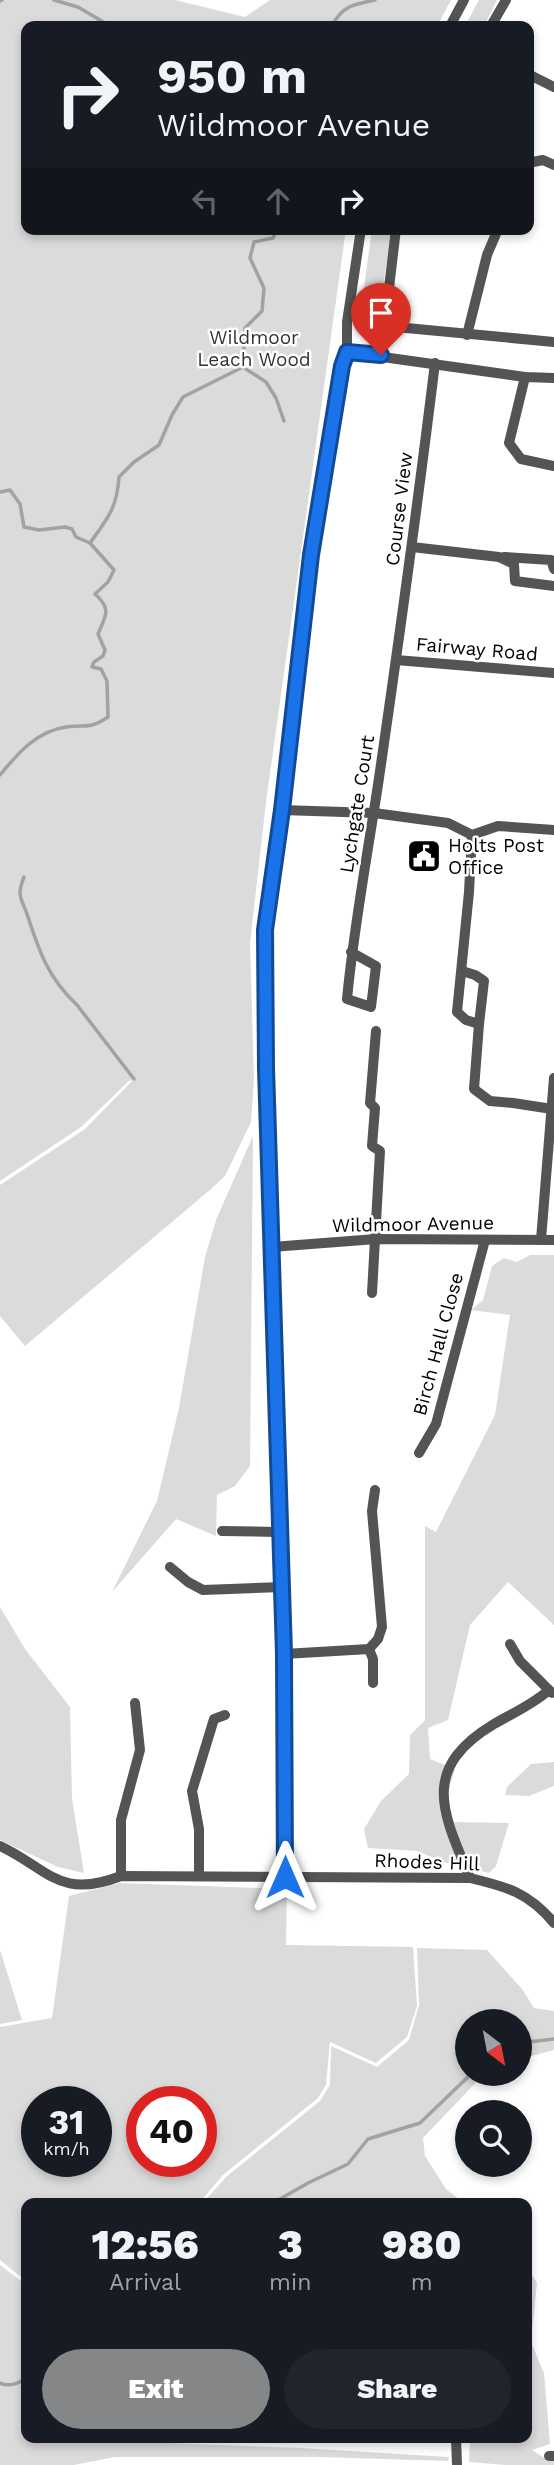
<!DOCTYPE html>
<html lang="en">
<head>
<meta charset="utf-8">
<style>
	:root { --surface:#171b24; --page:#20242c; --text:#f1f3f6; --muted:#9ea1a6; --accent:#858687 }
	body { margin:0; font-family:"Work Sans",sans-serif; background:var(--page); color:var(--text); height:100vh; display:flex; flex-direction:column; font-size:26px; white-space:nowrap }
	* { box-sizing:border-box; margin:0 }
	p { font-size:23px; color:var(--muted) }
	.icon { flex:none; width:38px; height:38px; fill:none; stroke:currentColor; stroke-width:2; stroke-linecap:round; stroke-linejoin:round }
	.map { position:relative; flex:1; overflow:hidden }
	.drawer { position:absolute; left:21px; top:2198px; width:511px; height:245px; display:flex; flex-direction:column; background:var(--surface); border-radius:14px; box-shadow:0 4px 10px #0003 }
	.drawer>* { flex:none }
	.hud { position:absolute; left:21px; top:21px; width:513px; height:214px; border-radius:14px; box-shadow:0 4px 10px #0003; background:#171b24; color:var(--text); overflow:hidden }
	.needle { width:46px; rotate:148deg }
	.fabs { position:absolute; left:455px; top:2009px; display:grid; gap:14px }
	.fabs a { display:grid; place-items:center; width:77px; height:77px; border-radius:50%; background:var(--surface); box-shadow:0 4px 10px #0003; font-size:35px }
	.speed { position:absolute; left:21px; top:2086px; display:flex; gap:14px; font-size:35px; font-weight:700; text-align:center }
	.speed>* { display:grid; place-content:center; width:91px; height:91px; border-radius:50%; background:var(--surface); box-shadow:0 4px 10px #0003; line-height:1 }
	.speed small { font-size:18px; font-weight:400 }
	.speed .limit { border:10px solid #d22; background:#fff; color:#111 }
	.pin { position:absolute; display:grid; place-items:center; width:60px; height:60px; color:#fff; margin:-72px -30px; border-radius:50% 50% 50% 0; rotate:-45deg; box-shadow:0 0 7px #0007 }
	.pin .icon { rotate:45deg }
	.me { position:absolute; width:77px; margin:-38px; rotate:0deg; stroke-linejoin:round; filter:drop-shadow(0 0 5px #0008) }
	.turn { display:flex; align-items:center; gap:24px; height:147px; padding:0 21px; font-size:32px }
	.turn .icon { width:91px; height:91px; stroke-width:2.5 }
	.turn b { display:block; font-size:49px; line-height:60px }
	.lanes { display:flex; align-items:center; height:66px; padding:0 21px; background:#0003; justify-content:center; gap:35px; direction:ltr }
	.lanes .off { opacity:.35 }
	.eta { display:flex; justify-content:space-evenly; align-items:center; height:119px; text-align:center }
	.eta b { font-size:42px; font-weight:800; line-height:49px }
	.action { display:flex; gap:14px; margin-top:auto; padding:14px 21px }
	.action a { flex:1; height:80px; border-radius:42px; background:var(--accent); color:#fff; font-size:28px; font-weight:800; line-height:80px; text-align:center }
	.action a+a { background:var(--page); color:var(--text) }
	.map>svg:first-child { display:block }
	.green { fill:#dbdbdb; fill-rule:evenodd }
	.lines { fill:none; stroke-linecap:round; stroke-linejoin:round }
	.stream { stroke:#a2a2a2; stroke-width:3.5 }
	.minor { stroke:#545454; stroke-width:10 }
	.route-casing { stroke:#114b97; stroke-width:18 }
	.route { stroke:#1a73e8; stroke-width:12 }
	.labels { text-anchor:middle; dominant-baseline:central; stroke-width:5; stroke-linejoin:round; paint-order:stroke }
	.park-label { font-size:19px; fill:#323232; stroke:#fff }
	.street-label { font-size:19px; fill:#000; stroke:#fff }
	.poi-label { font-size:19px; fill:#000; stroke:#fff; text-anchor:start }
</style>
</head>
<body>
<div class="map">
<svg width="554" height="2465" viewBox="0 0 554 2465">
	<rect width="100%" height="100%" fill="#fff"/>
	<!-- green -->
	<g class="green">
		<polygon points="0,0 175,0 245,17 270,0 451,0 437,26 26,26 26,229 346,229 266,802 250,943 254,1079 251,1122 225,1176 211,1189 25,1346 0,1316 0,1185 85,1129 133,1080 129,1081 81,1127 0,1181"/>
		<polygon points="479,0 497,0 484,26 465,26"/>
		<polygon points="372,229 392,229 375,337 362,337 358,331"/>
		<polygon points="253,1136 250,1466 235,1486 217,1495 216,1536 176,1519 112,1592 157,1501 179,1408 205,1257 216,1220"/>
		<polygon points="530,1255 554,1255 554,1625 508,1582 470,1625 448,1720 428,1728 430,1759 455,1769 448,1793 449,1822 509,1823 496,1866 489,1873 443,1862 417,1851 368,1848 364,1829 381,1801 409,1774 410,1735 425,1720 425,1526 436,1532 495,1415 510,1315 471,1310 483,1300 492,1266 504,1258 517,1262"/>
		<polygon points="0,1607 25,1649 70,1707 72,1799 84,1873 58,1867 0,1840"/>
		<polygon points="554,1762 554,1786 529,1796 505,1795 507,1787 531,1764"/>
		<path d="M120 1883 287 1889 286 1945 413 1947 417 2006 407 2037 376 2063 330 2042 326 2085 318 2098 223 2175 199 2203H26V2281L0 2260V2027L52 2018 69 1896ZM37 2102H96V2161H37ZM142 2102H201V2161H142Z"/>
		<polygon points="417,1948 487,1950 522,1989 534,2008 554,2011 554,2050 520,2059 520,2021 467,2021 467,2074 484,2074 423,2138 425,2156 446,2189 464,2203 203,2203 226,2177 320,2101 330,2085 331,2046 377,2067 409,2040 419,2005"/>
		<polygon points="0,1950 22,2020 0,2024"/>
		<polygon points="0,2265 26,2285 26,2438 137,2438 137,2442 302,2448 449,2457 448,2461 320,2457 115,2457 74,2465 0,2465"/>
		<polygon points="527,2266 537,2283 531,2342 544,2373 550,2444 532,2450 546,2459 554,2461 554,2465 506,2465 469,2462 470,2438 527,2438"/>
	</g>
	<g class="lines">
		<!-- stream -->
		<g class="stream">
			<polyline points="54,0 78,7 110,26"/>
			<polyline points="0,1 2,0"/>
			<path d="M332 26C342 6 354 4 375 0"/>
			<polyline points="243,367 266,382 276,398 284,421"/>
			<path d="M0 492 10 490 20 504 24 527 39 530 65 527 72 529 76 537 90 543 114 570 108 582 95 594C112 609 106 615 98 634L105 650 103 656 94 662 92 667 101 669 107 681 108 717C89 730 86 724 66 727 37 731 18 753 0 775"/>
			<path d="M90 543C108 518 117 508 119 477L134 462 159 445 172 415 183 397 243 367 245 328 262 311 264 288 250 258 254 242 273 238 277 229"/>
			<path d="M24 877C22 882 20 888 20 893 20 900 25 907 27 914 39 951 48 978 77 1005L134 1079"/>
			<polyline points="520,2043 554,2039"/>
			<polyline points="273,2203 308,2183 348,2164 368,2139 420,2123 471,2074"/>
			<path d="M0 2383C9 2387 19 2384 26 2377"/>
		</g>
		<!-- minor -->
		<g class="minor">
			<polyline points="450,26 464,0"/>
			<polyline points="491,26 506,0"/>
			<polyline points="528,74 554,87"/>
			<polyline points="528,163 543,160 554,165"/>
			<polyline points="385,326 554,342"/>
			<polyline points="467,335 487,255 498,229"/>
			<polyline points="347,352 525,377 554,378"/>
			<polyline points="381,355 396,229"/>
			<polyline points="525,377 509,443 521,459 554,466"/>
			<polyline points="412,547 499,557 514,564 515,581 554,586"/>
			<polyline points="504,557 551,560 554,569"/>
			<polyline points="396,660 554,673"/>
			<polyline points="282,810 374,813 448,823 472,835 498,826 554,830"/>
			<polyline points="472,835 469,892 457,1012 466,1020 479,1024 474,1089 490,1101 513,1103 552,1109"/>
			<path d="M351 952 376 966 371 1007 347 999C354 925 368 852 379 778 399 640 418 502 435 363"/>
			<polyline points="462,971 475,975 484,981 479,1024"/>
			<polyline points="541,1240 554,1078"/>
			<polyline points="272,1247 376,1239 554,1240"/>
			<polyline points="372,1293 380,1151 372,1146 375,1108 370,1103 376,1031"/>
			<polyline points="419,1453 436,1424 485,1240"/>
			<polyline points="222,1531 278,1532"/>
			<polyline points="170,1567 188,1582 203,1590 282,1587"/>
			<polyline points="510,1644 520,1661 552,1693"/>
			<polyline points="369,1649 373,1659 373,1683"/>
			<polyline points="284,1654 369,1649 378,1639 382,1627 372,1511 375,1490"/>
			<path d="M0 1846C49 1869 59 1900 121 1876L470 1878C508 1887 529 1893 554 1923"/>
			<polyline points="121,1876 121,1820 140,1750 135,1703"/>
			<polyline points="199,1876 199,1829 192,1791 214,1719 225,1715"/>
			<polyline points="285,1877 284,1654 266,1068 265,930 282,810 311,555 342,366 347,352 347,322 361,229"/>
			<path d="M470 1878C443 1813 419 1769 494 1724 513 1713 532 1705 549 1690"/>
			<polyline points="456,2438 457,2465"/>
			<polyline points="549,2456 554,2456"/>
		</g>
	</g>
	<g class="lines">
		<!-- route casing -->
		<g class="route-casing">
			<polyline id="route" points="285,1877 284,1654 266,1068 265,930 282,810 311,555 342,366 347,352 381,355"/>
		</g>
		<!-- route -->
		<use href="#route" class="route"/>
	</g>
	<!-- icons -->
	<defs>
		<g id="civic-square" transform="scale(1.75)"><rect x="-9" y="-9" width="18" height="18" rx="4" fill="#000" stroke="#fff"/><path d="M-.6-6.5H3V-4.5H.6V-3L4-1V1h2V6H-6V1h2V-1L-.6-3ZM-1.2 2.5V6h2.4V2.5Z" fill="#fff"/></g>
	</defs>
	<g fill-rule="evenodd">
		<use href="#civic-square" x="424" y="856"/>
	</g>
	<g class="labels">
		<!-- park labels -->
		<g class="park-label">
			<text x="254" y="337">Wildmoor<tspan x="254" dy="22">Leach Wood</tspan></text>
		</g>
		<!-- street labels -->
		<g class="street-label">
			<text transform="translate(399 509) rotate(-83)">Course View</text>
			<text transform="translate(477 649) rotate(5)">Fairway Road</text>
			<text transform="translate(357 804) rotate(-81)">Lychgate Court</text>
			<text transform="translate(413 1224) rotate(-1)">Wildmoor Avenue</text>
			<text transform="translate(438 1344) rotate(-75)">Birch Hall Close</text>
			<text transform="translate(427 1862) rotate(2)">Rhodes Hill</text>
		</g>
		<!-- poi labels -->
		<g class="poi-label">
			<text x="448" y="845">Holts Post<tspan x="448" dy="22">Office</tspan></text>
		</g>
	</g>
</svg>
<div class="fabs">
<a><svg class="needle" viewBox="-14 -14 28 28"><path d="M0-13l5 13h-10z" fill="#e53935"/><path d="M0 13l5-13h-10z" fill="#9ea1a6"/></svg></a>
<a><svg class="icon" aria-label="search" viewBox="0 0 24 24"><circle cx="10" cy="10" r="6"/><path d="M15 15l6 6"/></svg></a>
</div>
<div class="speed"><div>31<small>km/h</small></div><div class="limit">40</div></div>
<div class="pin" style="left:381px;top:355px;background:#d93025"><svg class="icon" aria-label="arrive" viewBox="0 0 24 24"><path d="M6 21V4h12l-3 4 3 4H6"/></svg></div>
<svg class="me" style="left:285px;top:1877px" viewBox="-20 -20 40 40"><path d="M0-17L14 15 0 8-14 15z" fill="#1a73e8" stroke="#fff" stroke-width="4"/></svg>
<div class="hud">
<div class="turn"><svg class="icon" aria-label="right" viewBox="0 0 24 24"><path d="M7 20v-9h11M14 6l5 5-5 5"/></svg><div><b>950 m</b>Wildmoor Avenue</div></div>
<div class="lanes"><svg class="icon off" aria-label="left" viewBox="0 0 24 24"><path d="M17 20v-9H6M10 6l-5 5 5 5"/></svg><svg class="icon off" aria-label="ahead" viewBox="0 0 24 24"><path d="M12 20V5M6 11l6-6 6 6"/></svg><svg class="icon" aria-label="right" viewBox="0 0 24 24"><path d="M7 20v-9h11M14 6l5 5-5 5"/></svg></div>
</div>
<section class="drawer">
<div class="eta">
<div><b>12:56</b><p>Arrival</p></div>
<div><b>3</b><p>min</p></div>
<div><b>980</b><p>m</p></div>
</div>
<div class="action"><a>Exit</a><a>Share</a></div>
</section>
</div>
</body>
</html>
